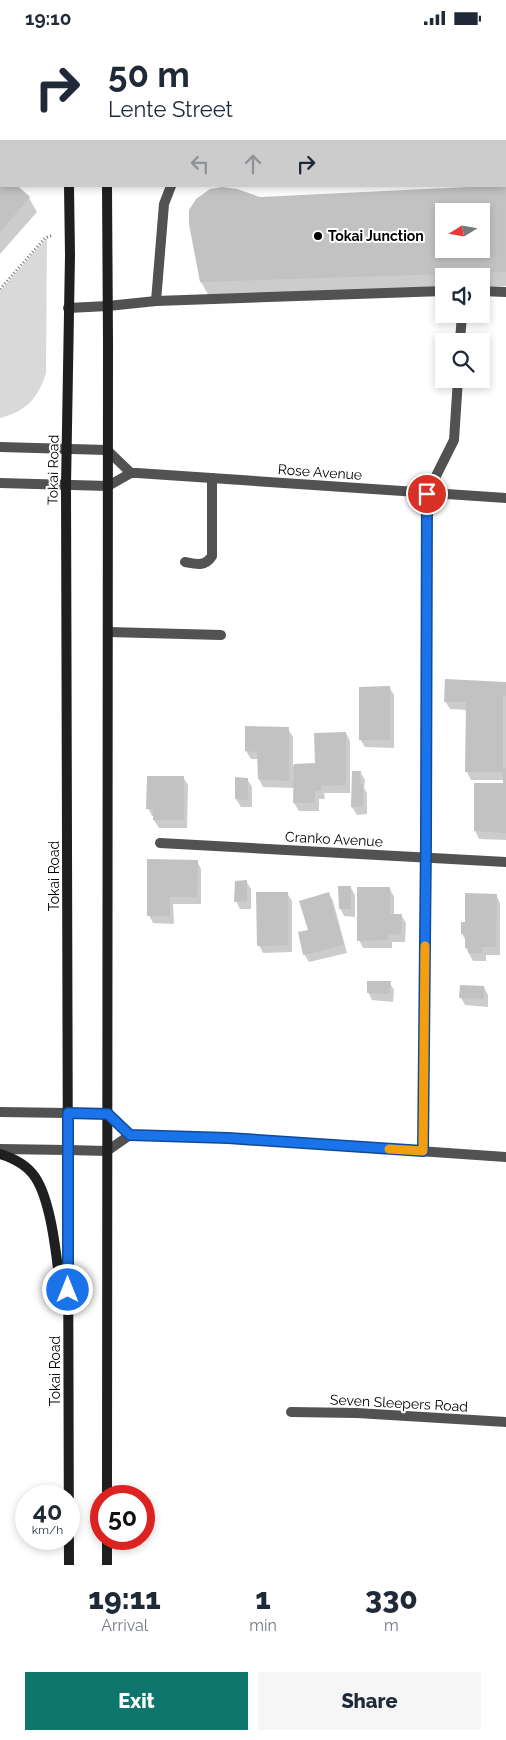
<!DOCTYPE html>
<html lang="en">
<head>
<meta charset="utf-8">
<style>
	:root { --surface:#fff; --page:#f6f6f7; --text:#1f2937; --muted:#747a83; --accent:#0f766e }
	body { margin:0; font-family:Raleway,sans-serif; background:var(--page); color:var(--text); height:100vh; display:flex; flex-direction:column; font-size:19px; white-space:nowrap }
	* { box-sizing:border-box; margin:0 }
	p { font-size:16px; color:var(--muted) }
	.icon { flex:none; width:28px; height:28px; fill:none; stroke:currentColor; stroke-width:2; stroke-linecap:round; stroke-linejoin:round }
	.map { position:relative; height:1530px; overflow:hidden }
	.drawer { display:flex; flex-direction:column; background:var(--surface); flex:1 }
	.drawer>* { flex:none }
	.hud { position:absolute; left:0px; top:0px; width:506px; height:152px; box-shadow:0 2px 8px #0003; background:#fff; color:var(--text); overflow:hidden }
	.needle { width:32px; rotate:259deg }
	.controls { position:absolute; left:435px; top:168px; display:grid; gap:10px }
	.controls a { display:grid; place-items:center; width:55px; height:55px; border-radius:0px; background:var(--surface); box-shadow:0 2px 8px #0003; font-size:25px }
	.speed { position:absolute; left:15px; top:1450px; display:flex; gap:10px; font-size:25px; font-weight:700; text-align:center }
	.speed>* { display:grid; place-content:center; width:65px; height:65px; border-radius:50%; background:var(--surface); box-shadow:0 2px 8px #0003; line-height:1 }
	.speed small { font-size:12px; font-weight:400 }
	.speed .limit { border:8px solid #d22; background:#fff; color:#111 }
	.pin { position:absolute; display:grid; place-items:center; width:42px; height:42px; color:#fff; margin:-21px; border:2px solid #fff; border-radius:50%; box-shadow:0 1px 5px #0007 }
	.me { position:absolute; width:55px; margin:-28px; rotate:0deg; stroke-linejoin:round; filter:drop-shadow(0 0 4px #0008) }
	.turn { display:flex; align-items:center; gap:18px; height:105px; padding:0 25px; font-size:22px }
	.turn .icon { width:65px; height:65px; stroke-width:2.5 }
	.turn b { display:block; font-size:35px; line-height:42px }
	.lanes { display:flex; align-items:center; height:48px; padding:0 25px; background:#0003; justify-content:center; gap:25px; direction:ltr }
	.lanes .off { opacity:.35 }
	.eta { display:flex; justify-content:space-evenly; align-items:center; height:85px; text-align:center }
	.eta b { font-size:30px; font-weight:800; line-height:35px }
	.primary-button { display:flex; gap:10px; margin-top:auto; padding:10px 25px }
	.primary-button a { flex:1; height:58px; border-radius:0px; background:var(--accent); color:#fff; font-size:20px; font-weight:800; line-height:58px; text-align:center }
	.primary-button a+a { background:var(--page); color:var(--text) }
	.status { display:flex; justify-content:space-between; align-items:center; height:35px; padding:0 25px; background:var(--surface); direction:ltr }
	.status svg { height:14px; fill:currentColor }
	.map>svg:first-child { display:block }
	.green { fill:#d9d9d9 }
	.shadow { fill:#0003; fill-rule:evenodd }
	.building { fill:#c2c2c2; fill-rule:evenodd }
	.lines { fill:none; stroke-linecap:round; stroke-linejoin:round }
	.path { stroke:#747474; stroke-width:3; stroke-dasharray:1 2.5; stroke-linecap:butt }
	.lane { stroke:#525252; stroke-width:10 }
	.street { stroke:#525252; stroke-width:10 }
	.secondary { stroke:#1f1f1f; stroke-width:10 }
	.route-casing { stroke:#114b97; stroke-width:12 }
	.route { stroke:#1a73e8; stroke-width:9 }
	.slow { stroke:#f59e0b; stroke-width:9 }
	.poi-dot { fill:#000; stroke:#fff; stroke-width:2 }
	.labels { text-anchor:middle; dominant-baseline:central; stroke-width:4; stroke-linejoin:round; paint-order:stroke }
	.poi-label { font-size:14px; font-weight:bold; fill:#000; stroke:#fff; text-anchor:start }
	.street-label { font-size:14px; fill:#000; stroke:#fff }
</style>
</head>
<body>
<div class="status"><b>19:10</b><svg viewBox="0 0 49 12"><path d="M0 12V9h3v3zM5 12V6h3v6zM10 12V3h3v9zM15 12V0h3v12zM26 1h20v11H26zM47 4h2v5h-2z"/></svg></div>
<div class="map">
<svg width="506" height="1530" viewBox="0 0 506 1530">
	<rect width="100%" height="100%" fill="#fff"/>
	<!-- green -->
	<path class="green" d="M47 203 46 338C38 364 26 376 0 383V256Z"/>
	<!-- shadow -->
	<g class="shadow">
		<polygon points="219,0 262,0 261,1"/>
		<polygon points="0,136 1,151 17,151 29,163 37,177 0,219"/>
		<path d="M506 152V251L481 252V241H444V253L209 261 201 247 260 163ZM444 176H481V214H444Z"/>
		<polygon points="506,648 506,805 479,804 475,796 504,749 504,745 471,745 467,737 468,675 450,674 445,666"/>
		<polygon points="390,653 394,660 394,713 365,712 360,704"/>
		<polygon points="288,694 293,702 293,730 316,729 346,698 350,706 350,758 324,758 325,764 319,764 319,776 299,776 294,768 294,753 263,752 259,744 259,724 251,724 246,716"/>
		<polygon points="353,737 360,737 365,745 364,753 367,758 367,779 357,780 352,772"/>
		<polygon points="183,742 188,750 187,793 159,793 154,785 154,781 152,781 148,773"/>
		<polygon points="247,744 252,752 252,772 241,772 236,764"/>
		<polygon points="197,826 201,834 201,869 173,869 174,889 153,888 149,880"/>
		<polygon points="246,846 251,854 251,874 240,874 236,866"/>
		<polygon points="351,853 355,860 355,882 344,881 340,873"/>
		<polygon points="389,853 394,861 394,880 401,880 406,888 405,907 392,907 392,913 363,913 359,905"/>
		<polygon points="287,858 292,866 292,917 263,918 259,910"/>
		<polygon points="329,859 333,866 347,918 309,927 304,919 309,896"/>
		<polygon points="496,860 500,868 500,920 486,920 486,926 473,926 466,913 466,906 462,899 462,888 466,888"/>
		<polygon points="390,948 394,955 393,967 372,965 368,957"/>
		<polygon points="484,952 488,960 488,972 465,970 461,963"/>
	</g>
	<!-- building -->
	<g class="building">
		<polygon points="0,151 18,151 30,162 0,197"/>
		<path d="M488 151H506V237L200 247 189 189V175L196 164 210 154 222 152 237 154 260 162ZM444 176H481V214H444Z"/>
		<polygon points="445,644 506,647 506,661 503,661 503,733 506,733 506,798 474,796 474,748 503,748 503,737 465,737 466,667 444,667"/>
		<polygon points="390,651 390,705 359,705 359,652"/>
		<polygon points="245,691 289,692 289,746 258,744 257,717 245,716"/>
		<polygon points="346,697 346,750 321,751 321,756 315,756 315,768 293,768 294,729 315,728 314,698"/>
		<polygon points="352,736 361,736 360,748 363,749 363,772 351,772"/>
		<polygon points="147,741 184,741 184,785 153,785 153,774 146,774"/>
		<polygon points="235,742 248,743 248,765 235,764"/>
		<polygon points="147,824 198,825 197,862 170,862 170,881 147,881"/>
		<polygon points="247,845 247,866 234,867 235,846"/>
		<polygon points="338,851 351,851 351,874 339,874"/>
		<polygon points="357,852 390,852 390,879 402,879 401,900 388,899 388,905 357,906"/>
		<polygon points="256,857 288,857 288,910 257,911"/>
		<polygon points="329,857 344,910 303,920 298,897 308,895 299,866"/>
		<polygon points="465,858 497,859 496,912 482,912 482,918 468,918 468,913 465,913 465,899 461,899 461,887 465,887"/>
		<polygon points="367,946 391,946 389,959 367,958"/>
		<polygon points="460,950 484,951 484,964 459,963"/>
	</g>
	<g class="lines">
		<!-- path -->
		<polyline class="path" points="0,254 45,203 53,200"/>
		<!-- lane -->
		<g class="lane">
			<polyline points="183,0 183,1"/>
			<polyline points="481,256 506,257"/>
			<polyline points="156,266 164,169 171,151"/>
			<polyline points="68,273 108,271 156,266 444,256"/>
			<polyline points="460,306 462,280"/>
			<polyline points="427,459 454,405 458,344"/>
			<path d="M185 527C196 529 205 532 212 521V443"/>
			<polyline points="108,597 221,600"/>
			<polyline points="0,1077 68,1078"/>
			<polyline points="0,1114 68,1115"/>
		</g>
		<!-- street -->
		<g class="street">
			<polyline points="0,412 107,415 131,438"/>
			<polyline points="0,448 108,451 131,438 137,438 506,463"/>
			<polyline points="160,808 506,827"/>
			<polyline points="68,1078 108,1079 130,1100"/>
			<polyline points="68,1115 107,1116 130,1100 228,1103 506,1122"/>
			<polyline points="423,1117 426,823 427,459"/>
			<polyline points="291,1377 357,1378 506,1387"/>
		</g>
		<!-- secondary -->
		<g class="secondary">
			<polyline points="62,0 62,1"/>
			<polyline points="99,0 99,1"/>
			<polyline points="69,151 70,220 66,450 69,1530"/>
			<path d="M0 1119C13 1123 27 1130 35 1142 54 1170 58 1240 63 1274"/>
			<polyline points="107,1461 108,308 107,151"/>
			<polyline points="107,1530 107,1504"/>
		</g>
	</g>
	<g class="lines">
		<!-- route casing -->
		<g class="route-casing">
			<polyline id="route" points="68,1255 68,1078 108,1079 130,1100 228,1103 423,1116 426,804 427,459"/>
		</g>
		<!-- route -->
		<use href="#route" class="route"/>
		<!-- slow -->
		<polyline class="slow" points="389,1114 423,1116 425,911"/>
	</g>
	<!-- markers -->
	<circle class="poi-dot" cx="318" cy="201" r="5"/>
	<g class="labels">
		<!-- poi labels -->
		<g class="poi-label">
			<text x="328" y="201">Tokai Junction</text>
		</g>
		<!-- street labels -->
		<g class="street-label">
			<text transform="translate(53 435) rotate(-89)">Tokai Road</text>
			<text transform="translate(320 437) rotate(4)">Rose Avenue</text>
			<text transform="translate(334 804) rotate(3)">Cranko Avenue</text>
			<text transform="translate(54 841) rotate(-90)">Tokai Road</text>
			<text transform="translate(55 1336) rotate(-90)">Tokai Road</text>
			<text transform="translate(399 1368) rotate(3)">Seven Sleepers Road</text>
		</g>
	</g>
</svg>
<div class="controls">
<a><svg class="needle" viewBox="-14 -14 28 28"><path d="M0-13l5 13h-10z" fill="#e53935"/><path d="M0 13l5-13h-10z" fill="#747a83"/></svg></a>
<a><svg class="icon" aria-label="sound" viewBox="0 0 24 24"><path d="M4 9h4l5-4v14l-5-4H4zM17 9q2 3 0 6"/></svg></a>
<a><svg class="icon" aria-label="search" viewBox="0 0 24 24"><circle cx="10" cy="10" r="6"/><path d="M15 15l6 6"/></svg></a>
</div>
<div class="speed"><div>40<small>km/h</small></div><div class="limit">50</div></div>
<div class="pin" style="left:427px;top:459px;background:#d93025"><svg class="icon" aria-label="arrive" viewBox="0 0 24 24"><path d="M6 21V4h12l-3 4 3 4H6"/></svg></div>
<svg class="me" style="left:68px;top:1255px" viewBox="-20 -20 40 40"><circle r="17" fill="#1a73e8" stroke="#fff" stroke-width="3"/><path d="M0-11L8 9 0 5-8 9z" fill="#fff"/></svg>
<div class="hud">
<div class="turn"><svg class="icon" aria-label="right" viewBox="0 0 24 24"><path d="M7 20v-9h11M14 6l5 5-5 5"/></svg><div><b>50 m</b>Lente Street</div></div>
<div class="lanes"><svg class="icon off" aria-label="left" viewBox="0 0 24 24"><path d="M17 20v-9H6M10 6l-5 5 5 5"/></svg><svg class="icon off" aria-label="ahead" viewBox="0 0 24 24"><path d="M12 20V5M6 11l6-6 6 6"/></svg><svg class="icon" aria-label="right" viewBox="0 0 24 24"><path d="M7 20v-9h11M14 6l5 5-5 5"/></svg></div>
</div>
</div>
<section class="drawer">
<div class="eta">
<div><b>19:11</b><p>Arrival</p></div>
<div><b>1</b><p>min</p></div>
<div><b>330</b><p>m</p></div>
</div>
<div class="primary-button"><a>Exit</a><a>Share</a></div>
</section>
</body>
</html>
